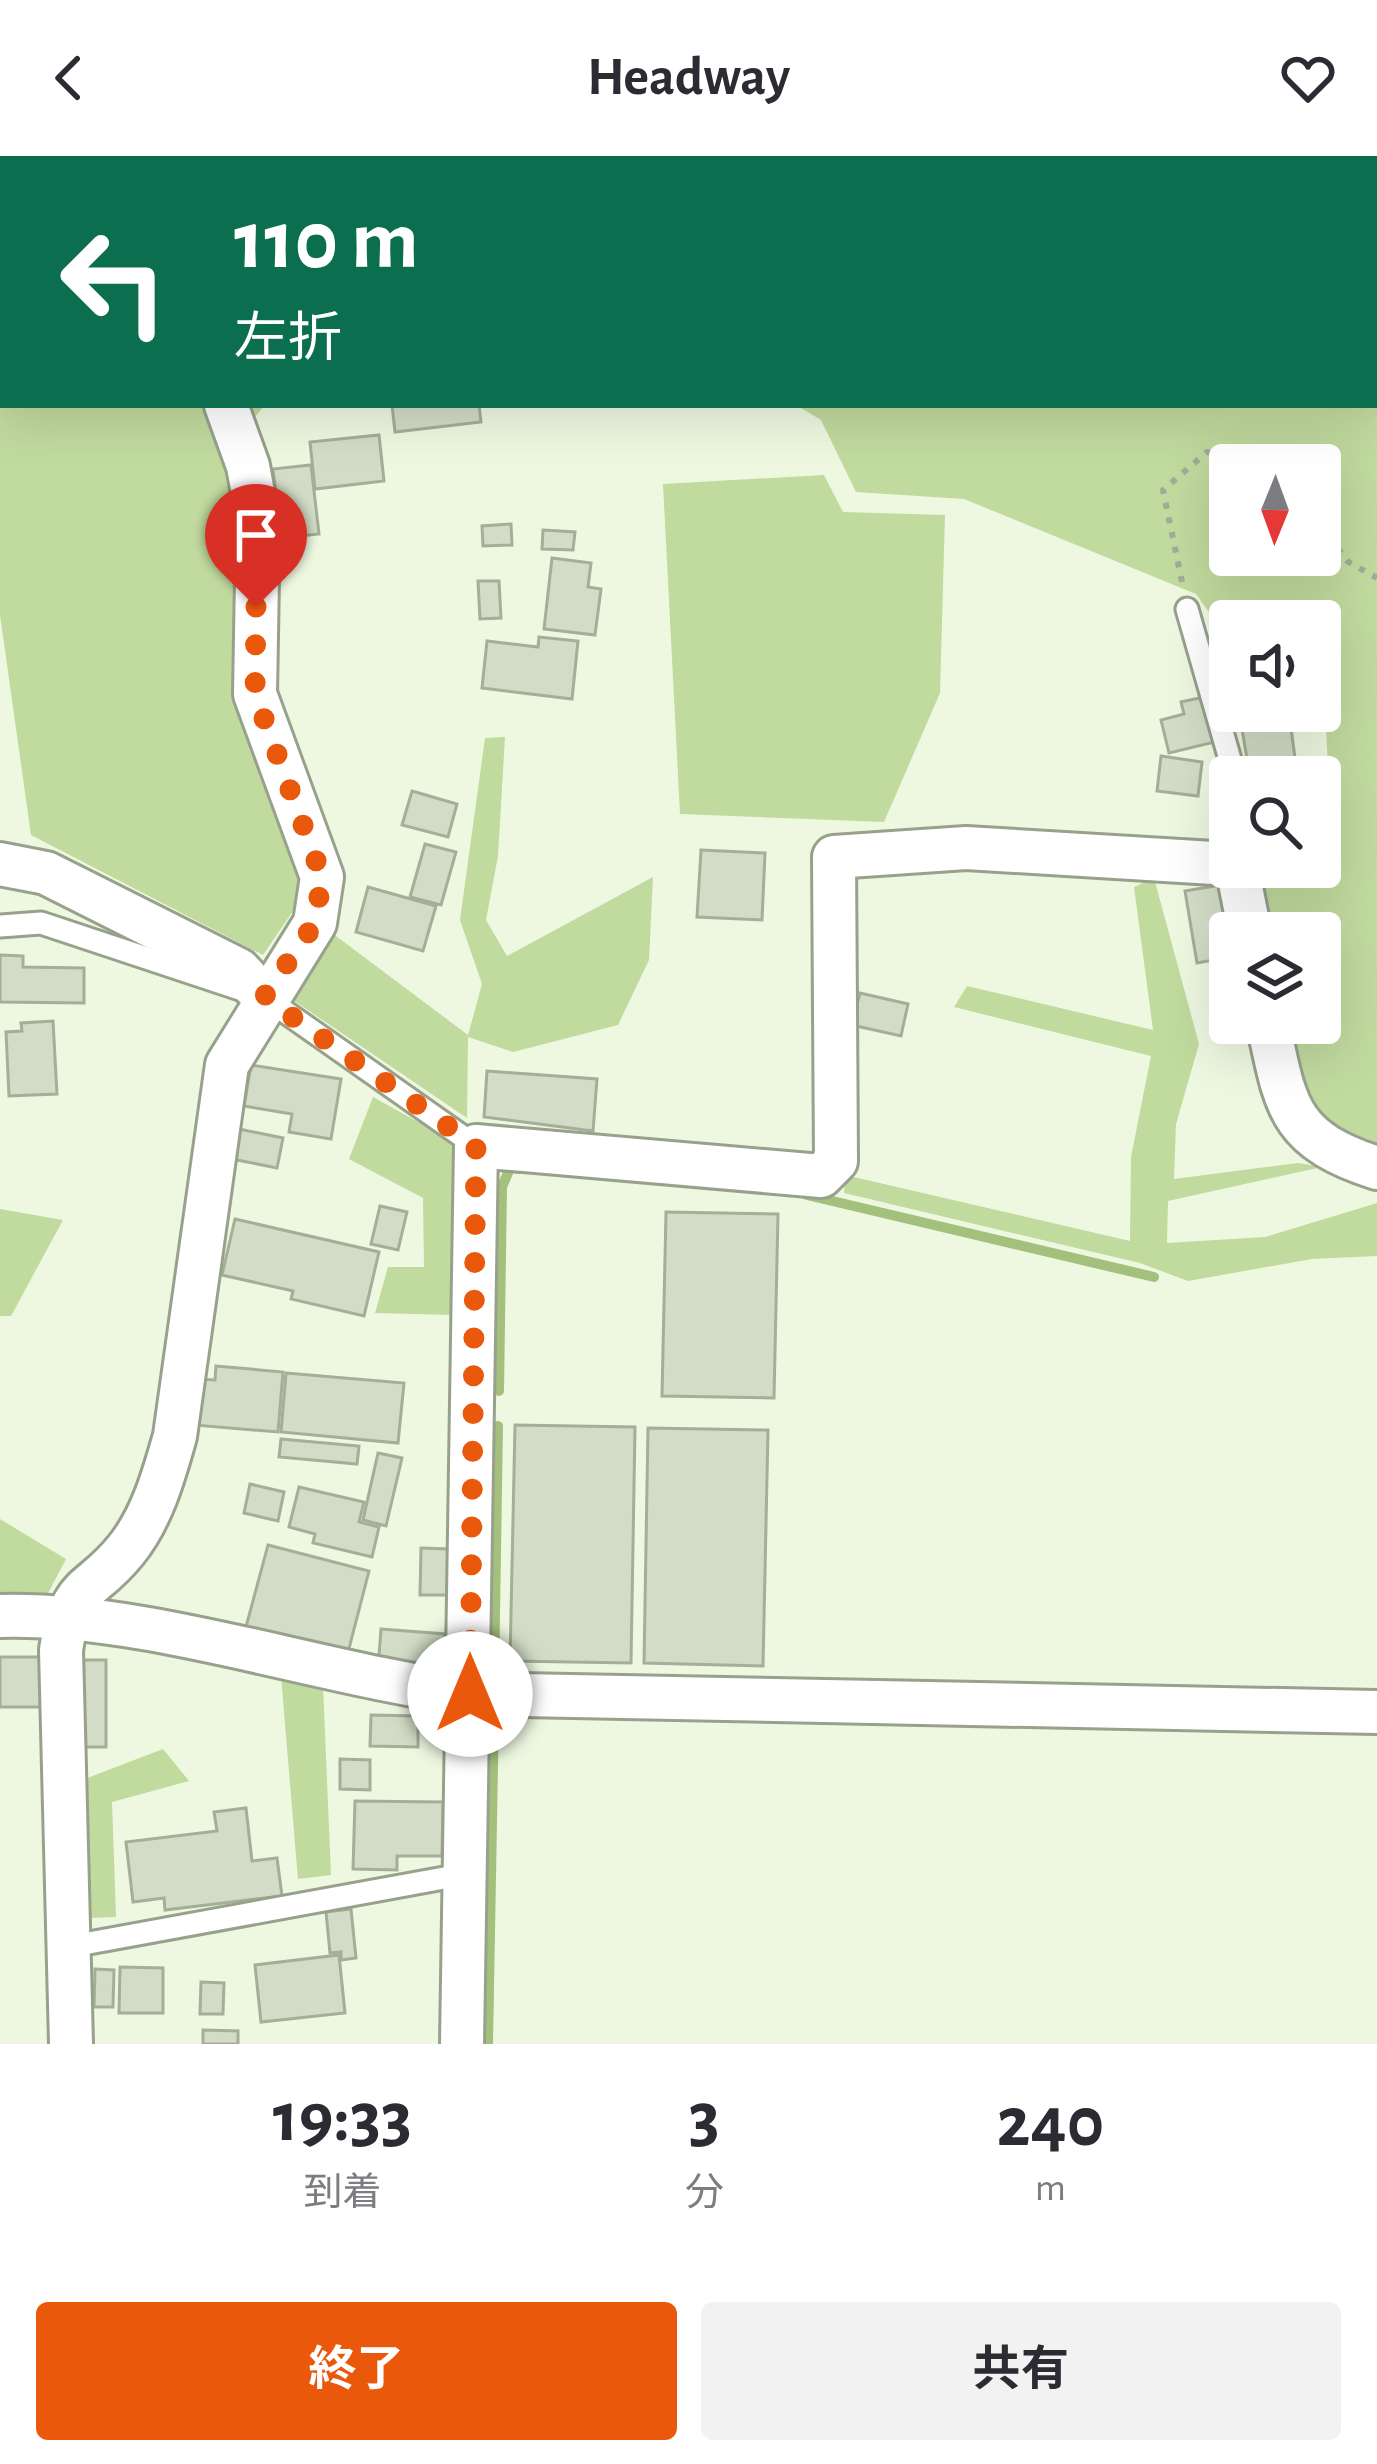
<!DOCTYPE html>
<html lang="ja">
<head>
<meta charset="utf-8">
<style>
	:root { --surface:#fff; --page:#f2f2f3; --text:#2b2b33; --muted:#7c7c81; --accent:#ea580c }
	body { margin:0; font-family:"Alegreya Sans","Noto Sans JP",sans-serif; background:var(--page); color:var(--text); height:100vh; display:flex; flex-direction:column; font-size:45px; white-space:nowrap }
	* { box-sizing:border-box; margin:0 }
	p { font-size:39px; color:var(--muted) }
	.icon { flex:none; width:66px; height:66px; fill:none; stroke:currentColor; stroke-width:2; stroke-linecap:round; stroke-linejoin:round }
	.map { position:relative; height:1888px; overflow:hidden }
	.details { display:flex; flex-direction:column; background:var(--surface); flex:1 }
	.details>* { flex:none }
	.guide { position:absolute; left:0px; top:0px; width:1377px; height:252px; box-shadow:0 12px 48px #0002; background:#0b6e4f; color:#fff; overflow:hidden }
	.needle { width:78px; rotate:181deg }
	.tools { position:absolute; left:1209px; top:288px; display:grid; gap:24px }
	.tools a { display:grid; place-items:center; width:132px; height:132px; border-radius:12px; background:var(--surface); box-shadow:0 12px 48px #0002; font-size:60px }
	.pin { position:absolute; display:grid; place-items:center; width:102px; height:102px; color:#fff; margin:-123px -51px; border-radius:50% 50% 50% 0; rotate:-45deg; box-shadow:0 0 12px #0007 }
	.pin .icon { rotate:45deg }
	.me { position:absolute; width:132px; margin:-66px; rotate:0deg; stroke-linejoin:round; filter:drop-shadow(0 0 9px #0008) }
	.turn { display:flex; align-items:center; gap:42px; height:252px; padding:0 36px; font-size:54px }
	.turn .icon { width:156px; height:156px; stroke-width:2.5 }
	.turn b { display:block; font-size:84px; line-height:102px }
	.eta { display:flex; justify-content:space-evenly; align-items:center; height:204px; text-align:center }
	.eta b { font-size:72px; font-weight:700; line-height:84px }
	.button { display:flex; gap:24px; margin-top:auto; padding:24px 36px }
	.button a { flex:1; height:138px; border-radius:12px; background:var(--accent); color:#fff; font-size:48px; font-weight:700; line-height:138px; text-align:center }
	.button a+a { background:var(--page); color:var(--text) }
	header { display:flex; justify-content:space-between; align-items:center; height:156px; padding:0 36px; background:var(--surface); font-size:54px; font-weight:700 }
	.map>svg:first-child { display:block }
	.green { fill:#c1da9e; fill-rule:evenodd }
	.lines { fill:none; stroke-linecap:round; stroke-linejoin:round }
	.stream { stroke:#a3c07c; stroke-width:10 }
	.building { fill:#d2dcc6; stroke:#a4ae98; stroke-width:3 }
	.service-casing { stroke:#97a18c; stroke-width:27 }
	.minor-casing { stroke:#97a18c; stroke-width:48 }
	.path { stroke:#a2aa98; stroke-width:6; stroke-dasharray:6 9; stroke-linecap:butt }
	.service { stroke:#fff; stroke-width:21 }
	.minor { stroke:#fff; stroke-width:42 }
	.route { stroke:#ea580c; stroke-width:21; stroke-dasharray:0 37.8 }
</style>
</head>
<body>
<header><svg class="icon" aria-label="back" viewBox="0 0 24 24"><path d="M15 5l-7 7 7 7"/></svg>Headway<svg class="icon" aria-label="heart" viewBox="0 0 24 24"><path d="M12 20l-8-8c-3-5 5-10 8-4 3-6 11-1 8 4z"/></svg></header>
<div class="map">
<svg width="1377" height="1888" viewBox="0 0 1377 1888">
	<rect width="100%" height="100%" fill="#eef8e1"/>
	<!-- green -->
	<g class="green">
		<path d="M0 0H1377V995C1310 974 1299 930 1287 867H1320V777H1270L1262 711H1320V621H1274L1328 609 1320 465H1230V486L1196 438 964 343 856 336 821 264 796 249H1374V3H3V249H265L226 295 237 396 233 513 306 736 263 799 31 679 0 459ZM1230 309H1320V399H1230Z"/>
		<polygon points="824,319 843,356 945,359 940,537 884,666 680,658 663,328"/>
		<polygon points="505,581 498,700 486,764 507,800 653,721 649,804 618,869 513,896 468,881 467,962 287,840 332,777 468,879 482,828 460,764 485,582"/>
		<polygon points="1154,722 1199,888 1176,968 1174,1023 1298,1007 1322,1011 1168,1045 1167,1087 1265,1081 1377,1047 1377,1100 1312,1103 1188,1125 1140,1107 844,1037 845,1019 1130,1085 1131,1001 1151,900 954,851 967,830 1153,874 1134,731"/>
		<polygon points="373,941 456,987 454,1159 375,1157 388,1111 424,1111 423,1042 349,1003"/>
		<polygon points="0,1053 63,1064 11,1160 0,1160"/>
		<polygon points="0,1363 66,1403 44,1445 0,1442"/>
		<polygon points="281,1520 323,1529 331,1719 298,1723"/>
		<polygon points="163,1593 189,1625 112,1646 116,1761 90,1762 82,1624"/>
	</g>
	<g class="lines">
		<!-- stream -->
		<g class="stream">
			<polyline points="807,1039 1154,1121"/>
			<polyline points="499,1235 502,1031 510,1012 520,1013"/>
			<polyline points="494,1521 498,1270"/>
			<polyline points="488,1888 494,1554"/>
		</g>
	</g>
	<!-- building -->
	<g class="building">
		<polygon points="392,249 479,249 481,266 395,276"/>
		<polygon points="379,279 384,325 315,333 310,286"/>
		<polygon points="311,309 319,378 281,382 273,313"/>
		<polygon points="511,368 512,389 483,390 482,370"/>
		<polygon points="543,374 575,376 573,394 542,393"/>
		<polygon points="552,402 591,407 588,431 601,433 595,479 544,473"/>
		<polygon points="478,425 499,425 501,462 480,463"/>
		<polygon points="539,481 578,485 572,543 482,532 487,485 538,491"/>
		<polygon points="1204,541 1215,586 1169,597 1161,564 1184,558 1181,546"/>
		<polygon points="1239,555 1307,555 1310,570 1291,572 1295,602 1248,609"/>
		<polygon points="1161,600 1202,606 1198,640 1157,635"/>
		<polygon points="412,635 457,648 448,681 402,669"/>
		<polygon points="425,688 456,696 441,749 410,741"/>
		<polygon points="701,694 765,697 762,764 697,761"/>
		<polygon points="1221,729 1230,801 1197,807 1185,735"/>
		<polygon points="368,731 436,750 423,795 356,776"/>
		<polygon points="0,799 23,800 23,811 84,812 84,847 0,846"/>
		<polygon points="860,837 908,848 901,880 852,869"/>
		<polygon points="53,865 57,938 9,940 6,876 22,875 21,867"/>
		<polygon points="251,909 341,923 331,983 289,976 292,958 244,950"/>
		<polygon points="487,915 597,923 593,975 484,961"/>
		<polygon points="239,973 283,982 277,1012 232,1003"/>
		<polygon points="380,1050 407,1056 398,1094 371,1088"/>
		<polygon points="666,1056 778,1058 774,1242 662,1240"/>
		<polygon points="235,1063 379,1096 364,1160 291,1143 293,1135 222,1119"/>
		<polygon points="216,1210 283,1216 278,1276 194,1269 198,1223 215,1224"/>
		<polygon points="286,1217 404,1227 398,1287 281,1276"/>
		<polygon points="515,1269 635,1271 631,1507 510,1505"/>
		<polygon points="648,1272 768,1274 763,1510 644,1507"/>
		<polygon points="281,1283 359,1290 357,1308 279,1301"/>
		<polygon points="378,1297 402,1302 386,1370 363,1364"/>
		<polygon points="250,1328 284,1336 278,1365 244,1357"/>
		<polygon points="299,1331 364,1346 359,1366 379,1371 372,1401 313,1387 315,1378 289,1371"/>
		<polygon points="268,1389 369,1415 345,1508 243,1482"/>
		<polygon points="421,1392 450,1393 450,1439 420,1439"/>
		<polygon points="381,1473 445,1478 442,1517 378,1512"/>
		<rect x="0" y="1501" width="44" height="50"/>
		<rect x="82" y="1504" width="24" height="87"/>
		<polygon points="371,1559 418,1560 418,1591 370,1590"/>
		<polygon points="340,1603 370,1604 370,1634 340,1633"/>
		<polygon points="355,1645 443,1646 442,1700 397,1700 397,1714 353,1713"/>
		<polygon points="246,1652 252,1705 277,1702 282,1740 165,1754 164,1742 133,1746 126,1686 217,1675 214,1656"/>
		<polygon points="351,1753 356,1802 341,1804 341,1796 330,1797 326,1756"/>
		<polygon points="339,1799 345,1857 261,1866 255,1809"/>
		<polygon points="120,1811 163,1812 163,1857 119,1857"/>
		<polygon points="95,1813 114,1814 113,1851 94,1851"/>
		<polygon points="201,1826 224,1827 223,1858 200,1858"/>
		<polygon points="203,1874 238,1875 238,1888 203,1888"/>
	</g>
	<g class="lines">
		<!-- service casing -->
		<g class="service-casing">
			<g id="service">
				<polyline points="1187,453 1235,621"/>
				<polyline points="0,770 41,767 264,841 476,990"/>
				<polyline points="67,1791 466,1718"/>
			</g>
		</g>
		<!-- minor casing -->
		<g class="minor-casing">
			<g id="minor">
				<polyline points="200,3 203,0"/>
				<polyline points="0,708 46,717 239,814 264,841"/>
				<polyline points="1237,711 1250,777"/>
				<path d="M1268 867C1286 952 1288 983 1377 1012"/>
				<path d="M0 1460C149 1456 317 1518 470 1538L1377 1556"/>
				<path d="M71 1888 61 1494C72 1423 89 1440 126 1394 152 1362 164 1319 175 1280L227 909 315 767 322 721 255 538 258 364 248 310 226 249"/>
				<polyline points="462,1888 476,990 821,1020 836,1005 834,701 966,692 1230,708"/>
			</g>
		</g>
		<!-- path -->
		<g class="path">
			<polyline points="1320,368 1347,405 1377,422"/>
			<polyline points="1182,426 1163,334 1207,296 1278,309"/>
		</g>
		<!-- service -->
		<use href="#service" class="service"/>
		<!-- minor -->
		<use href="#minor" class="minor"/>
	</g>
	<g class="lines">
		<!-- route -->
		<polyline class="route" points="256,451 255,538 322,721 315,767 264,841 476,990 470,1538"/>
	</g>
</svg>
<div class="tools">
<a><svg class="needle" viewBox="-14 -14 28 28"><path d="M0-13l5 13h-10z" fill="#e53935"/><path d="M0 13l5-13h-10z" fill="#7c7c81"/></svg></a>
<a><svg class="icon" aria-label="sound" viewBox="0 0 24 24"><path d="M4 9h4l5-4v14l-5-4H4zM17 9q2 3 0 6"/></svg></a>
<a><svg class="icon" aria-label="search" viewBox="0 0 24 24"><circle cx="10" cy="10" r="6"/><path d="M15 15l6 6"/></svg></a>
<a><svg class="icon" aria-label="layers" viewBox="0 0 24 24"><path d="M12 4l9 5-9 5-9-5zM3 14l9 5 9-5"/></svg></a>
</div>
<div class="pin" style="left:256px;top:451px;background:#d93025"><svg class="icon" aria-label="arrive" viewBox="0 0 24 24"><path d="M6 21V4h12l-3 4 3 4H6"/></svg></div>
<svg class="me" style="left:470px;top:1538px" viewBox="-20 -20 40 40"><circle r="19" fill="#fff"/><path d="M0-13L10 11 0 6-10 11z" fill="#ea580c"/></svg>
<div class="guide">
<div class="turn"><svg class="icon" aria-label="left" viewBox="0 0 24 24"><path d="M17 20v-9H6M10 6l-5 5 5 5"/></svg><div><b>110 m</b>左折</div></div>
</div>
</div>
<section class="details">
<div class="eta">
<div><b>19:33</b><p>到着</p></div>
<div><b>3</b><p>分</p></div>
<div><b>240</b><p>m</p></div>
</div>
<div class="button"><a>終了</a><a>共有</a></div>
</section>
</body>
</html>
